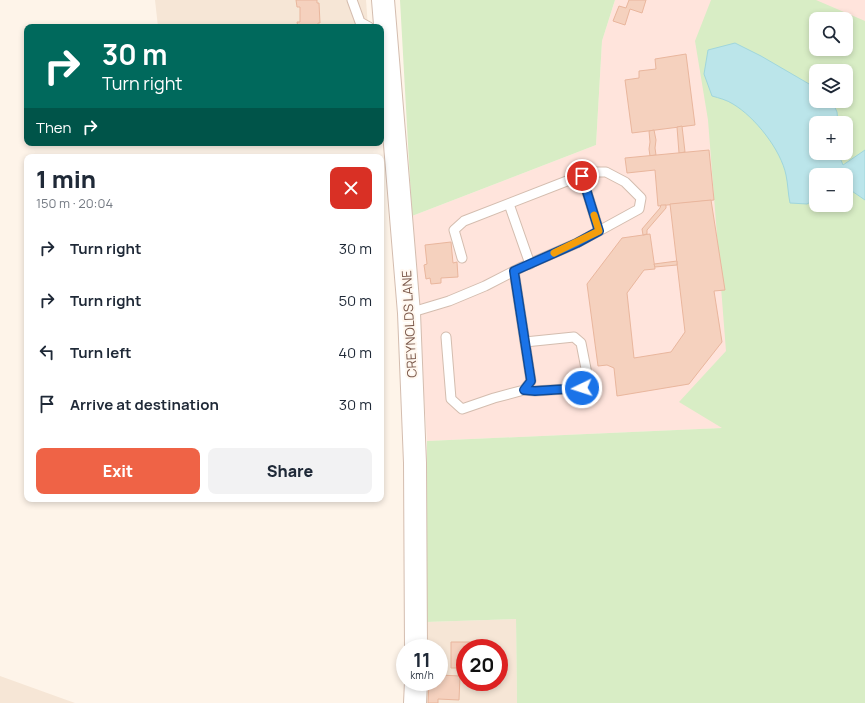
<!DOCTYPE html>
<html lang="en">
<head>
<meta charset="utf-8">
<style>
	:root { --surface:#fff; --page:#f2f2f3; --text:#1f2937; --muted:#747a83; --accent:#ef6346 }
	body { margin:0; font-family:Manrope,sans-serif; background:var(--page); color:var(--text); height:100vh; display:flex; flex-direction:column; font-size:15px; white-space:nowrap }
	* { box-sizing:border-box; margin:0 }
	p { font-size:13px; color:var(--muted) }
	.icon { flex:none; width:22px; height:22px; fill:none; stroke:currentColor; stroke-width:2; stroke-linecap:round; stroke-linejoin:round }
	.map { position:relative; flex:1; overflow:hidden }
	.panel { position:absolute; left:24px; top:154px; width:360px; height:348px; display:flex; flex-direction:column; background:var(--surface); border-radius:8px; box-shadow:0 2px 6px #0003 }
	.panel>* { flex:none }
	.hud { position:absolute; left:24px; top:24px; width:360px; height:122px; border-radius:8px; box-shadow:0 2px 6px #0003; background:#00695c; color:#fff; overflow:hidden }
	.fabs { position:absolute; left:809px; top:12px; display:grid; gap:8px }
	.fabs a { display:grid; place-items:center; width:44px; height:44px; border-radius:8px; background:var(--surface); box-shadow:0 2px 6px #0003; font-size:20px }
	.speed { position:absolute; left:396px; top:639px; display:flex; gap:8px; font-size:20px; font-weight:700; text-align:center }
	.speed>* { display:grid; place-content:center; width:52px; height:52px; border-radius:50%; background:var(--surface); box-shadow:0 2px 6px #0003; line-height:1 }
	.speed small { font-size:10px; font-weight:400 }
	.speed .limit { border:6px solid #d22; background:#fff; color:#111 }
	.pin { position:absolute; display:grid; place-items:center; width:34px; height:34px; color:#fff; margin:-17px; border:2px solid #fff; border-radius:50%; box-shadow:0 1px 4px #0007 }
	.me { position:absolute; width:44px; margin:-22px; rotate:266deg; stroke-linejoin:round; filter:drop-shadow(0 0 3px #0008) }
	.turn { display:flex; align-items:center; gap:14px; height:84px; padding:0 12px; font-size:18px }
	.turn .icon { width:52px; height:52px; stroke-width:2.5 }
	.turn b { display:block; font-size:28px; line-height:34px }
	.then { display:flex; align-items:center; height:38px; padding:0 12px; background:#0003; gap:8px; font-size:15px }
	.round { display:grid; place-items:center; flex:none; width:42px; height:42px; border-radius:8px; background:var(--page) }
	.headline { display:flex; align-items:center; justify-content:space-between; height:68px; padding:0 12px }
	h1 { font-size:24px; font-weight:800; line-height:30px }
	.action { display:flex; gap:8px; margin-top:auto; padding:8px 12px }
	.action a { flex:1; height:46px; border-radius:8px; background:var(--accent); color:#fff; font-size:16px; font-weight:800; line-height:46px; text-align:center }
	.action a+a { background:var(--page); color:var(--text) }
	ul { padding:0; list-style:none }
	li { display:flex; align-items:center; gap:12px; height:52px; padding:0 12px }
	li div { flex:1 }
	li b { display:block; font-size:15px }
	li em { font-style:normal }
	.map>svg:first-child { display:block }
	.residential { fill:#f6e6d6; fill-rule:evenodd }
	.commercial { fill:#ffe4dc; fill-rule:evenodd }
	.green { fill:#d8edc5; fill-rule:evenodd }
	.water { fill:#bbe5ea; stroke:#a0d6dc }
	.building { fill:#f5d1be; stroke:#e9b69d }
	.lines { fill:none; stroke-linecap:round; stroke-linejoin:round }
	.service-casing { stroke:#d4bdaf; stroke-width:11 }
	.tertiary-casing { stroke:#d4bdaf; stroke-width:24 }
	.service { stroke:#fff; stroke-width:9 }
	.tertiary { stroke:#fff; stroke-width:22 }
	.route-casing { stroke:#114b97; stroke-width:10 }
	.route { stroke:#1a73e8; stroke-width:7 }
	.slow { stroke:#f59e0b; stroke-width:7 }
	.labels { text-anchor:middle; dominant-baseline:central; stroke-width:4; stroke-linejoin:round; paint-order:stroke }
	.street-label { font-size:13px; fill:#7b584a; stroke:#fff8f0 }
</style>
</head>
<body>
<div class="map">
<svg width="865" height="703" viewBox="0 0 865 703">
	<rect width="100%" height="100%" fill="#fef4e9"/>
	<!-- residential -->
	<g class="residential">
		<polygon points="155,0 366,0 368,27 158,27"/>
		<path d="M516 619 517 703H423L424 682H439V648H425L426 622ZM465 648H499V682H465Z"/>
		<polygon points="0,676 61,698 75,703 0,703"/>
	</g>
	<!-- commercial -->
	<path class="commercial" d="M615 0H865V389L723 428 427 441 412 216 596 145 602 41ZM816 19H846V49H816ZM816 71H846V101H816ZM816 123H846V153H816ZM816 175H846V205H816Z"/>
	<!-- green -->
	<g class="green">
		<polygon points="400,0 615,0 602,41 596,145 412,216"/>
		<path d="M711 0H816L865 21V703H517L516 619 426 622 427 441 722 428 679 402 726 351 708 120 695 41ZM816 19H846V49H816ZM816 71H846V101H816ZM816 123H846V153H816ZM816 175H846V205H816Z"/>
	</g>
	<!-- water -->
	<path class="water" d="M735 43 761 56 816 88V101H832L837 112 838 123H816V153H838L843 165 865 150V200L846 187V175H816V199L807 204 790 203C788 194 788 184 786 175 781 150 755 117 733 104 727 100 719 98 712 96L704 74 708 50Z"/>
	<!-- building -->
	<g class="building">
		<polygon points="296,0 317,0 317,3 319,3 320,23 318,23 318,27 298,27 297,22 300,22 300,7 297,7"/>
		<polygon points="629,0 646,0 642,13 630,9 625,25 613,21 619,6 626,8"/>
		<polygon points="686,54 695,125 632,133 625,80 639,78 639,71 656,69 655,59"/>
		<polygon points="682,126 685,152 679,153 677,127"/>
		<polygon points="654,130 656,140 655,148 656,155 650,156 649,149 650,142 649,131"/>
		<polygon points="709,150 714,200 658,206 655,170 627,173 625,158"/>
		<polygon points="711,200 725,290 714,291 722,342 689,384 617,396 614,368 607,365 598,366 587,284 622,238 650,234 655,269 644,270 627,293 634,358 671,352 685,332 670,204"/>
		<polygon points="661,205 666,205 666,208 647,230 647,234 643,235 642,229 660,208"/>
		<polygon points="451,242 453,263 457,262 458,277 441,278 441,283 431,284 430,278 426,279 424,265 427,264 425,245"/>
		<polygon points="677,261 677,265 655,267 654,264"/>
		<polygon points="451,642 483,642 486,645 486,648 465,648 465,668 451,668"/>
		<polygon points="439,675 460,676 459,700 438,699 438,703 428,703 429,682 439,683"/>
	</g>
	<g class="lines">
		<!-- service casing -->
		<g class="service-casing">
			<g id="service">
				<polyline points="352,0 360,22 369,27"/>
				<polyline points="582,176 599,231"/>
				<polyline points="509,204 530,264"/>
				<polyline points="409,313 449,301 485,286 522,267 577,243 639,209 641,198 625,182 606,172 590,172 464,221 454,230 462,258"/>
				<polyline points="446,337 451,399 462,409 494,398 524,390 531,381 514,271"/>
				<polyline points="524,390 535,391 582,388 588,379 581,343 574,337 525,342"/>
			</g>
		</g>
		<!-- tertiary casing -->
		<g class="tertiary-casing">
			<g id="tertiary">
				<polyline points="383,0 409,313 415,463 416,648"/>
				<polyline points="415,703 416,682"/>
			</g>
		</g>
		<!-- service -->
		<use href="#service" class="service"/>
		<!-- tertiary -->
		<use href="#tertiary" class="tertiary"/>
	</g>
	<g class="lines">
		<!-- route casing -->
		<g class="route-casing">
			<polyline id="route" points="582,176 599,231 577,243 514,271 531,381 524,390 535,391 582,388"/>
		</g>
		<!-- route -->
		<use href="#route" class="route"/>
		<!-- slow -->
		<polyline class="slow" points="554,253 599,231 594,215"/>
	</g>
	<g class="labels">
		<!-- street labels -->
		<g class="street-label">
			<text transform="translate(409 324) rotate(-93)">CREYNOLDS LANE</text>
		</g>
	</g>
</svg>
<div class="fabs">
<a><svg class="icon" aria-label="search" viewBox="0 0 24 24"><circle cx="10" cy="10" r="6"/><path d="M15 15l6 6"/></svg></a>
<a><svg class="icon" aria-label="layers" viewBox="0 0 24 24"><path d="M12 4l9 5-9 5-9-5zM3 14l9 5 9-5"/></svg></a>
<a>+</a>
<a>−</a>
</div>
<div class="speed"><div>11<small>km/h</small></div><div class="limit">20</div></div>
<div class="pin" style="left:582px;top:176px;background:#d93025"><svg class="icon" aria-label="arrive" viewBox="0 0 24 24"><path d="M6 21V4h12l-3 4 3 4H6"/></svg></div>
<svg class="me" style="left:582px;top:388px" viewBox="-20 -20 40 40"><circle r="17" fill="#1a73e8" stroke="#fff" stroke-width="3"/><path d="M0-11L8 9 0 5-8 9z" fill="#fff"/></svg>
<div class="hud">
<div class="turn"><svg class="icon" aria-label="right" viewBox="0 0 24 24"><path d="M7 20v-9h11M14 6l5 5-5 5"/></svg><div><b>30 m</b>Turn right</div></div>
<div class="then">Then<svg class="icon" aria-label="right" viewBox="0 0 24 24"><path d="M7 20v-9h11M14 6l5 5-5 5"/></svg></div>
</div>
<section class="panel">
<div class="headline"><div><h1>1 min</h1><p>150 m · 20:04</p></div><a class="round" style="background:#d93025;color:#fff"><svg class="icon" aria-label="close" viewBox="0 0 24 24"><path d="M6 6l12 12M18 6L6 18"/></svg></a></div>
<ul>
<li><svg class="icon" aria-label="right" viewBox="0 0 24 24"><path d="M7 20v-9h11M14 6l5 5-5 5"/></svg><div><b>Turn right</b></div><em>30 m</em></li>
<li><svg class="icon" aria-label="right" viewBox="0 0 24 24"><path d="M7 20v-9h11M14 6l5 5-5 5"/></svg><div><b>Turn right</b></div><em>50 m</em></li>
<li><svg class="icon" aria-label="left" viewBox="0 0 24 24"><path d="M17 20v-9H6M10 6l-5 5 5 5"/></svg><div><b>Turn left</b></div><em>40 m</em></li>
<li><svg class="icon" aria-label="arrive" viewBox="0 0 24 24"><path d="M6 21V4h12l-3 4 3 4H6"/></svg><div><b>Arrive at destination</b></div><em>30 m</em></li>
</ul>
<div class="action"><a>Exit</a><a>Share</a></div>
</section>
</div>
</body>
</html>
